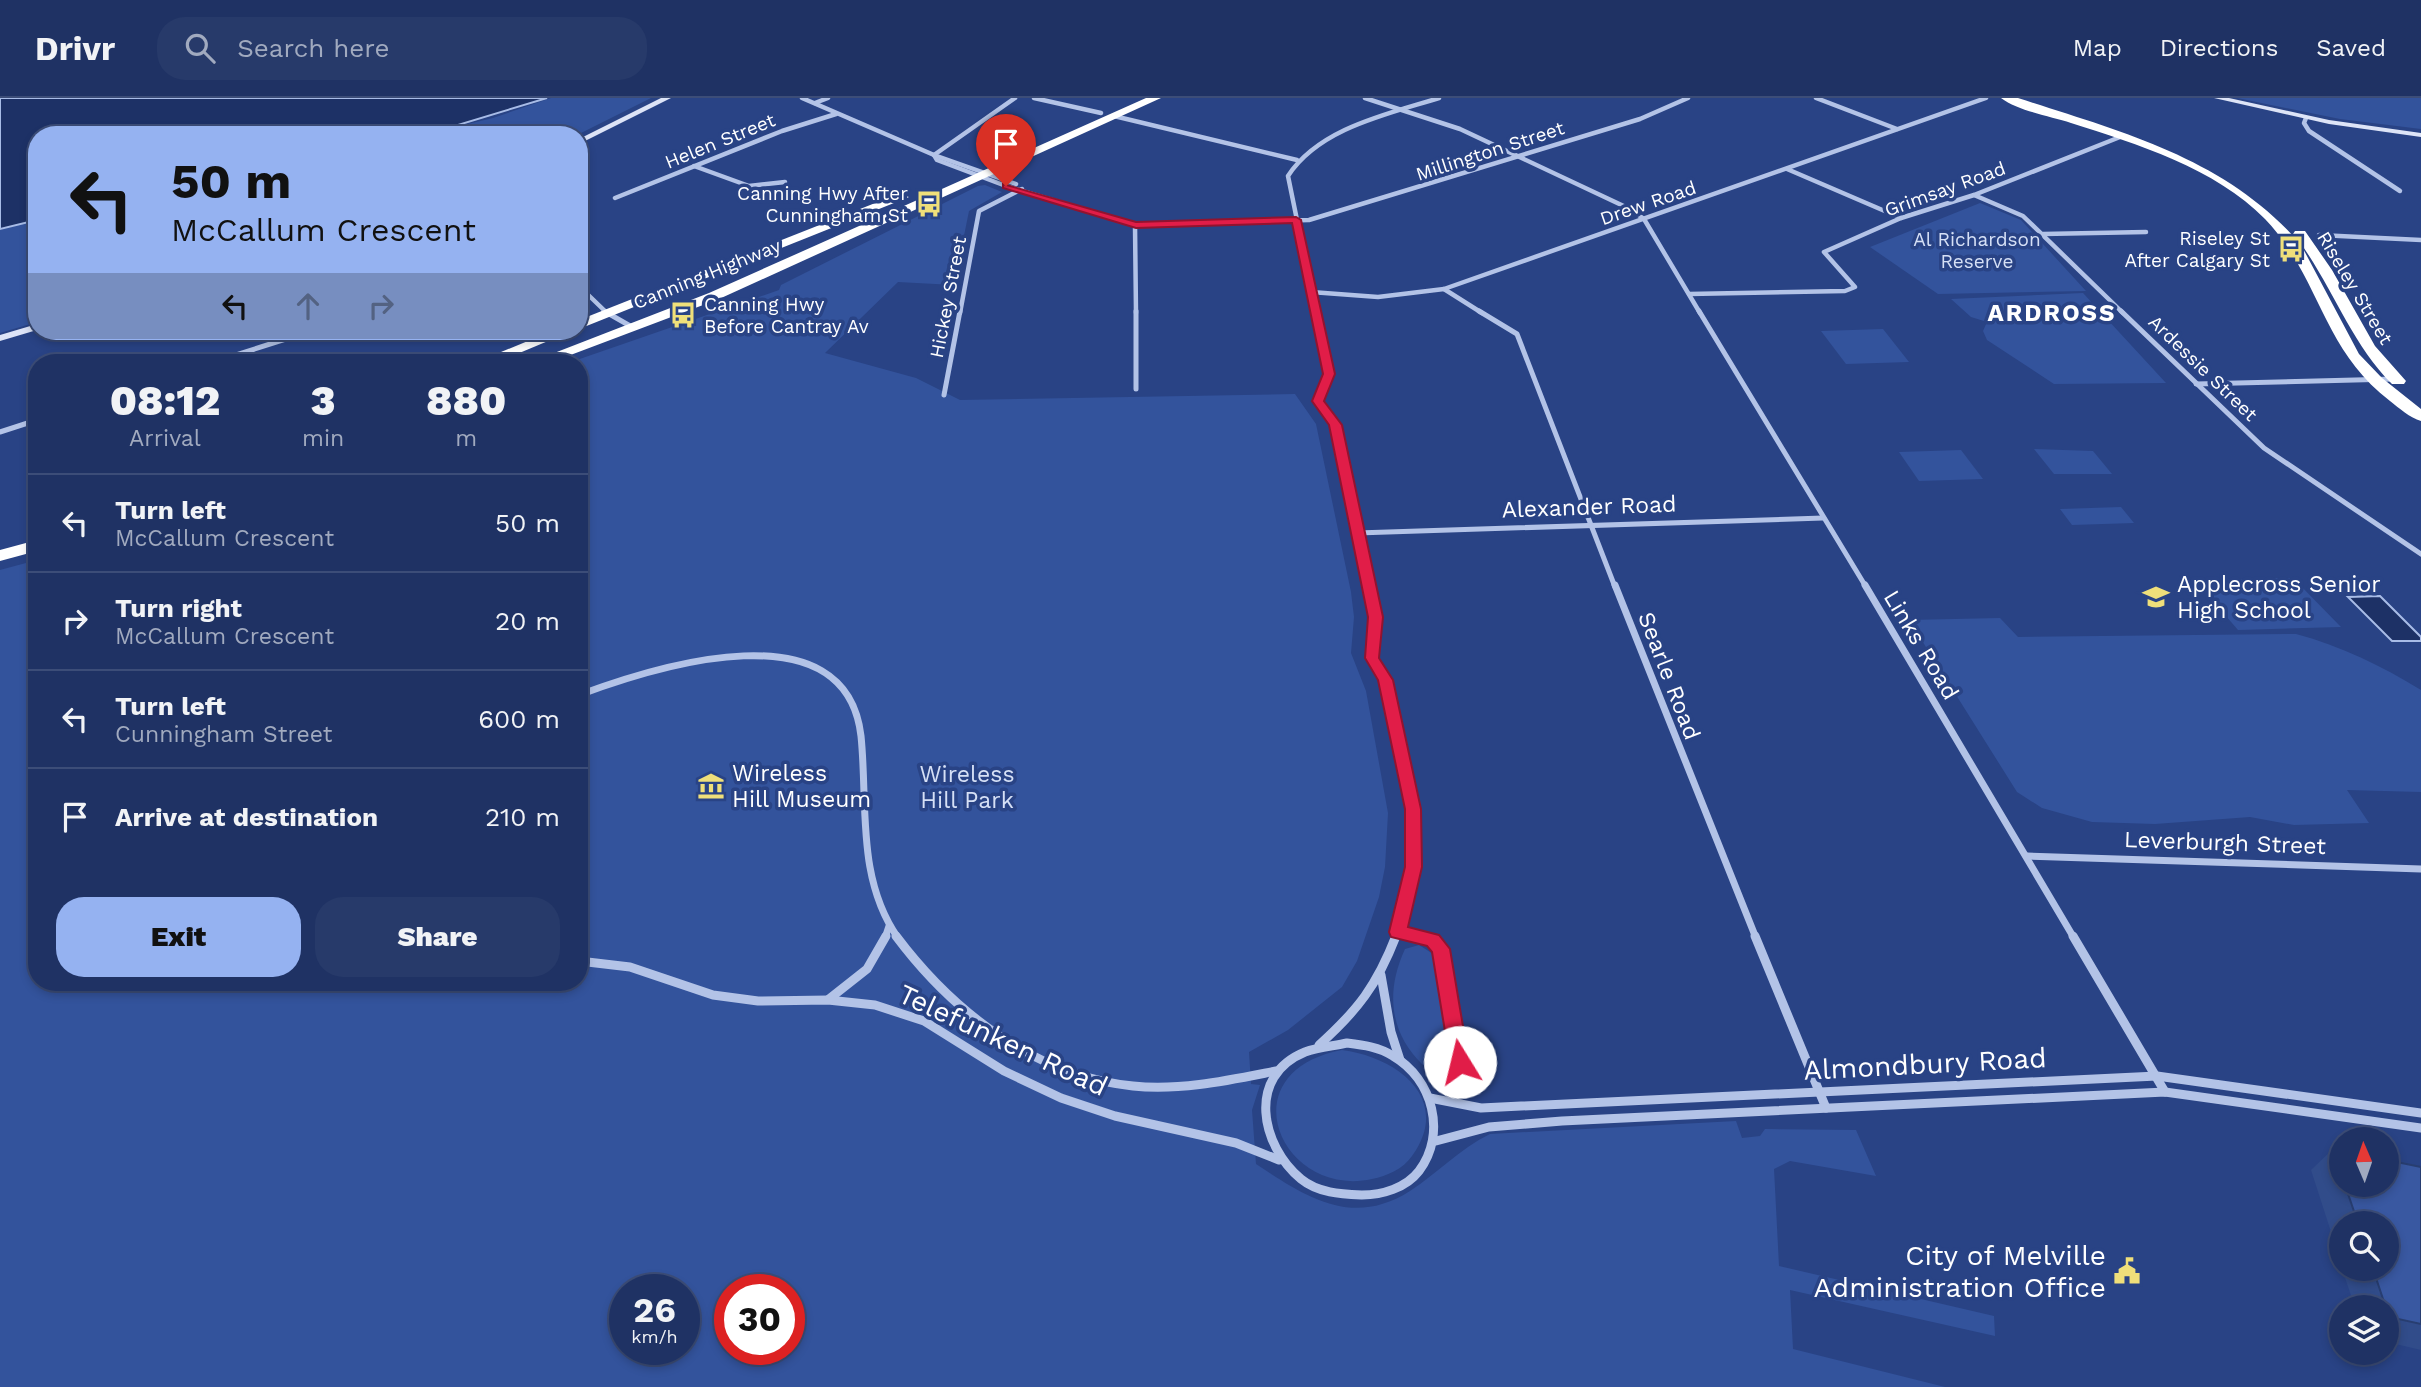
<!DOCTYPE html>
<html lang="en">
<head>
<meta charset="utf-8">
<style>
	:root { --surface:#1f3264; --page:#273a6a; --text:#f1f3f6; --muted:#a1aabf; --line:#3c4d78; --accent:#95b2f1 }
	body { margin:0; font-family:"Work Sans",sans-serif; background:var(--page); color:var(--text); height:100vh; display:flex; flex-direction:column; font-size:26px; white-space:nowrap }
	* { box-sizing:border-box; margin:0 }
	p { font-size:23px; color:var(--muted) }
	.icon { flex:none; width:38px; height:38px; fill:none; stroke:currentColor; stroke-width:2; stroke-linecap:round; stroke-linejoin:round }
	.map { position:relative; flex:1; overflow:hidden }
	.details { position:absolute; left:28px; top:256px; width:560px; height:637px; display:flex; flex-direction:column; background:var(--surface); border-radius:28px; box-shadow:0 4px 10px #0003,0 0 0 2px var(--line) }
	.details>* { flex:none }
	.banner { position:absolute; left:28px; top:28px; width:560px; height:214px; border-radius:28px; box-shadow:0 4px 10px #0003,0 0 0 2px var(--line); background:#95b2f1; color:#111; overflow:hidden }
	.needle { width:46px; rotate:358deg }
	.controls { position:absolute; left:2329px; top:1029px; display:grid; gap:14px }
	.controls a { display:grid; place-items:center; width:70px; height:70px; border-radius:50%; background:var(--surface); box-shadow:0 4px 10px #0003,0 0 0 2px var(--line); font-size:35px }
	.speed { position:absolute; left:609px; top:1176px; display:flex; gap:14px; font-size:35px; font-weight:700; text-align:center }
	.speed>* { display:grid; place-content:center; width:91px; height:91px; border-radius:50%; background:var(--surface); box-shadow:0 4px 10px #0003,0 0 0 2px var(--line); line-height:1 }
	.speed small { font-size:18px; font-weight:400 }
	.speed .limit { border:10px solid #d22; background:#fff; color:#111 }
	.pin { position:absolute; display:grid; place-items:center; width:60px; height:60px; color:#fff; margin:-72px -30px; border-radius:50% 50% 50% 0; rotate:-45deg; box-shadow:0 0 7px #0007 }
	.pin .icon { rotate:45deg }
	.me { position:absolute; width:77px; margin:-38px; rotate:351deg; stroke-linejoin:round; filter:drop-shadow(0 0 5px #0008) }
	.turn { display:flex; align-items:center; gap:24px; height:147px; padding:0 28px; font-size:32px }
	.turn .icon { width:91px; height:91px; stroke-width:2.5 }
	.turn b { display:block; font-size:49px; line-height:60px }
	.lanes { display:flex; align-items:center; height:66px; padding:0 28px; background:#0003; justify-content:center; gap:35px; direction:ltr }
	.lanes .off { opacity:.35 }
	.eta { display:flex; justify-content:space-evenly; align-items:center; height:119px; text-align:center }
	.eta b { font-size:42px; font-weight:800; line-height:49px }
	.button { display:flex; gap:14px; margin-top:auto; padding:14px 28px }
	.button a { flex:1; height:80px; border-radius:28px; background:var(--accent); color:#111; font-size:28px; font-weight:800; line-height:80px; text-align:center }
	.button a+a { background:var(--page); color:var(--text) }
	ul { padding:0; list-style:none }
	li { display:flex; align-items:center; gap:21px; height:98px; padding:0 28px; border-top:2px solid var(--line) }
	li div { flex:1 }
	li b { display:block; font-size:26px }
	li em { font-style:normal }
	header { display:flex; align-items:center; gap:42px; box-sizing:border-box; height:98px; padding:0 35px; background:var(--surface); border-bottom:2px solid var(--line) }
	header strong { font-size:33px }
	nav { display:flex; gap:38px; margin-inline-start:auto; font-size:24px }
	.search { width:490px; height:63px; background:var(--page); display:flex; align-items:center; gap:18px; box-sizing:border-box; padding:0 24px; border-radius:28px; color:var(--muted); font-size:26px }
	.map>svg:first-child { display:block }
	.green { fill:#33539c; fill-rule:evenodd }
	.water { fill:#1d3166; stroke:#a8bce7; stroke-width:2 }
	.lines { fill:none; stroke-linecap:round; stroke-linejoin:round }
	.street-far3 { stroke:#b3c3e7; stroke-width:4.5 }
	.street-far2 { stroke:#b3c3e7; stroke-width:5 }
	.street-far1 { stroke:#b3c3e7; stroke-width:7 }
	.street { stroke:#b3c3e7; stroke-width:9 }
	.secondary { fill:#dde4f7; fill-rule:evenodd }
	.highway { fill:#fff; fill-rule:evenodd }
	.wall { fill:#314c8a }
	.building { fill:#3958a1; stroke:#283e71; stroke-width:2 }
	.route { fill:#e11d48; stroke:#92132f; stroke-width:2 }
	.labels { text-anchor:middle; dominant-baseline:central; stroke-width:7; stroke-linejoin:round; paint-order:stroke }
	.far-street-label { font-size:19px; fill:#fff; stroke:#294385 }
	.far-poi-label { font-size:19px; fill:#fff; stroke:#294385; text-anchor:end }
	.far-park-label { font-size:19px; fill:#d6e0f6; stroke:#294385 }
	.street-label { font-size:23px; fill:#fff; stroke:#294385 }
	.poi-label { font-size:23px; fill:#fff; stroke:#294385; text-anchor:start }
	.park-label { font-size:23px; fill:#d6e0f6; stroke:#294385 }
	.far-district-label { font-size:24px; font-weight:bold; letter-spacing:2px; fill:#fff; stroke:#294385 }
	.near-street-label { font-size:28px; fill:#fff; stroke:#294385 }
	.near-poi-label { font-size:28px; fill:#fff; stroke:#294385; text-anchor:end }
</style>
</head>
<body>
<header>
<strong>Drivr</strong>
<div class="search"><svg class="icon" aria-label="search" viewBox="0 0 24 24"><circle cx="10" cy="10" r="6"/><path d="M15 15l6 6"/></svg>Search here</div>
<nav><a>Map</a><a>Directions</a><a>Saved</a></nav>
</header>
<div class="map">
<svg width="2421" height="1289" viewBox="0 0 2421 1289">
	<rect width="100%" height="100%" fill="#294385"/>
	<!-- green -->
	<g class="green">
		<polygon points="551,0 651,0 577,37 421,37 493,20"/>
		<polygon points="2237,0 2421,0 2421,31 2340,21"/>
		<path d="M985 87 1002 94 969 113 954 187 898 184 825 255 916 280 960 302 1295 296 1316 326 1351 494 1354 519 1351 555 1366 593 1388 715 1385 769 1379 799 1357 863 1342 889 1288 932 1249 954 1251 986 1260 987 1252 1012 1256 1066C1306 1099 1352 1130 1410 1093 1438 1075 1459 1051 1490 1036L1736 1023 1742 1040 1760 1038 1765 1031 1856 1032 1876 1078 1790 1063 1774 1071 1779 1168 1994 1218 1995 1238 1790 1192 1793 1251 1945 1289H0V472L37 462V884H579V264H571L779 192 781 187 978 88ZM625 1192H684V1251H625ZM730 1192H789V1251H730Z"/>
		<polygon points="1980,105 2021,122 2086,193 1938,196 1870,149"/>
		<polygon points="37,122 37,224 0,235 0,132"/>
		<polygon points="2083,195 2166,285 2054,286 1987,242 1983,233 1987,224 1971,219 1951,201"/>
		<polygon points="1883,231 1909,264 1846,266 1821,233"/>
		<polygon points="2034,351 2093,353 2112,376 2054,376"/>
		<polygon points="1961,352 1983,381 1919,383 1899,354"/>
		<polygon points="2121,409 2134,425 2072,427 2060,411"/>
		<polygon points="2293,480 2341,529 2238,532 2195,482"/>
		<path d="M2000 520 2018 539 2296 536C2341 548 2382 568 2421 592V694L2347 692 2369 725 2294 727 2250 719 2155 726 2092 724 2042 710 2017 694 1909 522Z"/>
		<path d="M1419 847 1433 856 1450 948 1470 959 1477 998C1409 975 1373 920 1405 851Z"/>
		<path d="M1342 952C1397 959 1453 1001 1412 1058 1403 1071 1387 1078 1372 1081 1281 1101 1226 974 1342 952Z"/>
	</g>
	<!-- water -->
	<g class="water">
		<polygon points="0,0 547,0 425,37 37,37 37,122 0,131"/>
		<polygon points="2380,498 2421,539 2421,543 2392,543 2348,499"/>
	</g>
	<g class="lines">
		<!-- street-far3 -->
		<g class="street-far3">
			<polyline points="802,0 934,57 1016,86"/>
			<polyline points="1034,0 1101,15"/>
			<polyline points="1365,0 1460,31 1630,111 1644,121 1700,215"/>
			<polyline points="1816,0 1897,31"/>
			<polyline points="815,5 828,0"/>
			<polyline points="1114,18 1297,62"/>
			<polyline points="2306,20 2304,25 2309,33 2400,93"/>
			<polyline points="934,57 937,62 1006,88 1135,127 1309,122 1640,21 1688,0"/>
			<polyline points="934,57 1015,0"/>
			<polyline points="694,68 749,88 785,84"/>
			<polyline points="1787,71 1901,120"/>
			<polyline points="1974,97 2023,118 2123,215"/>
			<polyline points="615,100 782,33 836,16"/>
			<polyline points="1135,127 1136,215"/>
			<polyline points="2043,136 2146,134"/>
			<polyline points="2319,137 2421,142"/>
			<polyline points="579,188 607,215"/>
			<polyline points="1444,191 1482,215"/>
			<polyline points="1311,194 1378,199 1444,191 1986,0"/>
			<polyline points="1689,196 1845,193 1855,189 1824,154 1901,120 1974,97 2120,39"/>
			<polyline points="960,215 979,113 1022,91"/>
			<path d="M1316 215 1288 78C1319 30 1388 16 1439 0"/>
		</g>
		<!-- street-far2 -->
		<g class="street-far2">
			<polyline points="604,213 632,229"/>
			<polyline points="1136,213 1136,291"/>
			<polyline points="1316,213 1329,276 1318,303 1335,327 1369,489"/>
			<polyline points="1479,213 1517,236 1615,489"/>
			<polyline points="1699,213 1866,489"/>
			<polyline points="2121,213 2264,350 2421,456"/>
			<polyline points="214,264 311,233"/>
			<polyline points="2196,286 2394,281"/>
			<polyline points="944,297 960,213"/>
			<polyline points="0,334 37,322"/>
			<polyline points="1357,435 1823,420"/>
		</g>
		<!-- street-far1 -->
		<g class="street-far1">
			<polyline points="1368,487 1375,519 1372,560 1386,582 1410,691 1415,751 1395,840"/>
			<polyline points="1615,487 1756,840"/>
			<polyline points="1865,487 2074,840"/>
			<path d="M579 597C657 568 846 508 861 638 868 706 856 780 898 840"/>
			<polyline points="2027,758 2421,771"/>
			<polyline points="1397,834 1423,840"/>
			<polyline points="885,840 889,828"/>
		</g>
		<!-- street -->
		<g class="street">
			<path d="M896 838C953 914 1035 978 1133 988 1181 993 1230 982 1276 973"/>
			<polyline points="1415,838 1433,842 1441,851 1460,964"/>
			<polyline points="1755,838 1826,1010"/>
			<polyline points="2073,838 2165,994"/>
			<polyline points="579,863 630,869 713,897 758,903 828,902 875,907 924,923 1004,973 1061,1000 1115,1018 1236,1045 1279,1062"/>
			<polyline points="1381,877 1391,934 1400,962"/>
			<polyline points="829,901 867,871 886,838"/>
			<path d="M1347 945C1363 947 1379 949 1393 958 1433 981 1447 1036 1419 1073 1406 1090 1382 1097 1362 1097 1341 1096 1318 1095 1301 1081 1261 1048 1246 978 1305 954 1318 949 1334 948 1347 945Z"/>
			<path d="M1319 947C1358 912 1377 887 1396 838"/>
			<polyline points="1430,1000 1481,1010 2157,978 2421,1015"/>
			<polyline points="1436,1043 1489,1029 1562,1023 2165,994 2421,1030"/>
		</g>
		<!-- secondary -->
		<g class="secondary">
			<polygon points="661,0 671,0 579,46 579,41"/>
			<polygon points="2214,0 2229,0 2329,22 2421,35 2421,39 2329,26"/>
			<polygon points="37,226 37,232 0,243 0,237"/>
		</g>
		<!-- highway -->
		<g class="highway">
			<polygon points="1146,0 1161,0 719,201 552,264 531,264 709,195"/>
			<path d="M2001 0H2018C2122 34 2222 59 2297 142L2293 136 2295 133H2305L2332 172 2375 248 2406 283 2404 286H2392C2351 245 2333 190 2299 143L2359 256 2382 280 2421 311V323C2410 320 2399 310 2390 303 2321 250 2321 180 2265 121 2215 70 2137 46 2071 25 2050 18 2018 13 2001 0Z"/>
			<polygon points="898,96 909,99 579,231 579,222"/>
			<polygon points="552,233 572,233 498,264 477,264"/>
			<polygon points="37,442 37,453 0,463 0,452"/>
		</g>
	</g>
	<!-- wall -->
	<polygon class="wall" points="2333,1051 2342,1052 2342,1087 2387,1087 2421,1069 2421,1252 2387,1244 2387,1209 2355,1209 2342,1171 2387,1171 2387,1125 2342,1125 2342,1168 2311,1072"/>
	<!-- building -->
	<g class="building">
		<polygon points="2333,1051 2342,1052 2342,1076"/>
		<polygon points="2387,1062 2421,1069 2421,1226 2389,1219 2373,1171 2387,1171 2387,1125 2358,1125 2345,1087 2387,1087"/>
	</g>
	<!-- route -->
	<polygon class="route" points="1003,86 1136,124 1296,119 1301,122 1335,276 1324,303 1342,327 1383,519 1379,560 1393,582 1421,711 1422,769 1408,829 1439,837 1450,851 1469,964 1467,970 1453,970 1450,964 1432,854 1427,848 1391,839 1389,834 1405,769 1405,711 1378,582 1365,560 1368,519 1329,327 1312,303 1323,276 1292,125 1136,130 1003,90"/>
	<!-- icons -->
	<defs>
		<g id="bus-bare" transform="scale(2.1)"><path d="M-5-6H5V4H4V6H2V4H-2V6H-4V4H-5ZM-3.5-4V0h7V-4ZM-3.5 1.2v1.5H-2V1.2ZM2 1.2v1.5H3.5V1.2Z" fill="#efdf7a" stroke="#294385" stroke-width="2.5" paint-order="stroke"/></g>
		<g id="school-bare" transform="scale(2.1)"><path d="M0-5L7-2L0 1L-7-2ZM-4 1L0 2.5L4 1V4Q0 6-4 4Z" fill="#efdf7a" stroke="#294385" stroke-width="2.5" paint-order="stroke"/></g>
		<g id="museum-bare" transform="scale(2.1)"><path d="M0-6L6-3V-2H-6V-3ZM-5-1h2V3h-2ZM-1-1h2V3h-2ZM3-1h2V3H3ZM-6 4H6V6H-6Z" fill="#efdf7a" stroke="#294385" stroke-width="2.5" paint-order="stroke"/></g>
		<g id="civic-bare" transform="scale(2.1)"><path d="M-.6-6.5H3V-4.5H.6V-3L4-1V1h2V6H-6V1h2V-1L-.6-3ZM-1.2 2.5V6h2.4V2.5Z" fill="#efdf7a" stroke="#294385" stroke-width="2.5" paint-order="stroke"/></g>
	</defs>
	<g fill-rule="evenodd">
		<use href="#bus-bare" x="929" y="106"/>
		<use href="#bus-bare" x="2291" y="151"/>
		<use href="#bus-bare" x="683" y="217"/>
		<use href="#school-bare" x="2156" y="499"/>
		<use href="#museum-bare" x="711" y="688"/>
		<use href="#civic-bare" x="2127" y="1173"/>
	</g>
	<g class="labels">
		<!-- far-street labels -->
		<g class="far-street-label">
			<text transform="translate(720 43) rotate(-22)">Helen Street</text>
			<text transform="translate(1490 53) rotate(-18)">Millington Street</text>
			<text transform="translate(1945 91) rotate(-20)">Grimsay Road</text>
			<text transform="translate(1648 105) rotate(-19)">Drew Road</text>
			<text transform="translate(707 176) rotate(-22)">Canning Highway</text>
			<text transform="translate(2355 190) rotate(59)">Riseley Street</text>
			<text transform="translate(948 199) rotate(-79)">Hickey Street</text>
			<text transform="translate(2203 270) rotate(44)">Ardessie Street</text>
		</g>
		<!-- far-poi labels -->
		<g class="far-poi-label">
			<text x="908" y="95">Canning Hwy After<tspan x="908" dy="22">Cunningham St</tspan></text>
			<text x="2270" y="140">Riseley St<tspan x="2270" dy="22">After Calgary St</tspan></text>
			<text x="704" y="206" text-anchor="start">Canning Hwy<tspan x="704" dy="22">Before Cantray Av</tspan></text>
		</g>
		<!-- far-park labels -->
		<g class="far-park-label">
			<text x="1977" y="141">Al Richardson<tspan x="1977" dy="22">Reserve</tspan></text>
		</g>
		<!-- street labels -->
		<g class="street-label">
			<text transform="translate(1589 409) rotate(-2)">Alexander Road</text>
			<text transform="translate(1921 547) rotate(59)">Links Road</text>
			<text transform="translate(1669 578) rotate(69)">Searle Road</text>
			<text transform="translate(2225 745) rotate(2)">Leverburgh Street</text>
		</g>
		<!-- poi labels -->
		<g class="poi-label">
			<text x="2177" y="486">Applecross Senior<tspan x="2177" dy="26">High School</tspan></text>
			<text x="732" y="675">Wireless<tspan x="732" dy="26">Hill Museum</tspan></text>
		</g>
		<!-- park labels -->
		<g class="park-label">
			<text x="967" y="676">Wireless<tspan x="967" dy="26">Hill Park</tspan></text>
		</g>
		<!-- far-district labels -->
		<g class="far-district-label">
			<text x="2052" y="215">ARDROSS</text>
		</g>
		<!-- near-street labels -->
		<g class="near-street-label">
			<text transform="translate(1003 942) rotate(25)">Telefunken Road</text>
			<text transform="translate(1925 966) rotate(-3)">Almondbury Road</text>
		</g>
		<!-- near-poi labels -->
		<g class="near-poi-label">
			<text x="2106" y="1157">City of Melville<tspan x="2106" dy="32">Administration Office</tspan></text>
		</g>
	</g>
</svg>
<div class="controls">
<a><svg class="needle" viewBox="-14 -14 28 28"><path d="M0-13l5 13h-10z" fill="#e53935"/><path d="M0 13l5-13h-10z" fill="#a1aabf"/></svg></a>
<a><svg class="icon" aria-label="search" viewBox="0 0 24 24"><circle cx="10" cy="10" r="6"/><path d="M15 15l6 6"/></svg></a>
<a><svg class="icon" aria-label="layers" viewBox="0 0 24 24"><path d="M12 4l9 5-9 5-9-5zM3 14l9 5 9-5"/></svg></a>
</div>
<div class="speed"><div>26<small>km/h</small></div><div class="limit">30</div></div>
<div class="pin" style="left:1006px;top:88px;background:#d93025"><svg class="icon" aria-label="arrive" viewBox="0 0 24 24"><path d="M6 21V4h12l-3 4 3 4H6"/></svg></div>
<svg class="me" style="left:1460px;top:964px" viewBox="-20 -20 40 40"><circle r="19" fill="#fff"/><path d="M0-13L10 11 0 6-10 11z" fill="#e11d48"/></svg>
<div class="banner">
<div class="turn"><svg class="icon" aria-label="left" viewBox="0 0 24 24"><path d="M17 20v-9H6M10 6l-5 5 5 5"/></svg><div><b>50 m</b>McCallum Crescent</div></div>
<div class="lanes"><svg class="icon" aria-label="left" viewBox="0 0 24 24"><path d="M17 20v-9H6M10 6l-5 5 5 5"/></svg><svg class="icon off" aria-label="ahead" viewBox="0 0 24 24"><path d="M12 20V5M6 11l6-6 6 6"/></svg><svg class="icon off" aria-label="right" viewBox="0 0 24 24"><path d="M7 20v-9h11M14 6l5 5-5 5"/></svg></div>
</div>
<section class="details">
<div class="eta">
<div><b>08:12</b><p>Arrival</p></div>
<div><b>3</b><p>min</p></div>
<div><b>880</b><p>m</p></div>
</div>
<ul>
<li><svg class="icon" aria-label="left" viewBox="0 0 24 24"><path d="M17 20v-9H6M10 6l-5 5 5 5"/></svg><div><b>Turn left</b><p>McCallum Crescent</p></div><em>50 m</em></li>
<li><svg class="icon" aria-label="right" viewBox="0 0 24 24"><path d="M7 20v-9h11M14 6l5 5-5 5"/></svg><div><b>Turn right</b><p>McCallum Crescent</p></div><em>20 m</em></li>
<li><svg class="icon" aria-label="left" viewBox="0 0 24 24"><path d="M17 20v-9H6M10 6l-5 5 5 5"/></svg><div><b>Turn left</b><p>Cunningham Street</p></div><em>600 m</em></li>
<li><svg class="icon" aria-label="arrive" viewBox="0 0 24 24"><path d="M6 21V4h12l-3 4 3 4H6"/></svg><div><b>Arrive at destination</b></div><em>210 m</em></li>
</ul>
<div class="button"><a>Exit</a><a>Share</a></div>
</section>
</div>
</body>
</html>
